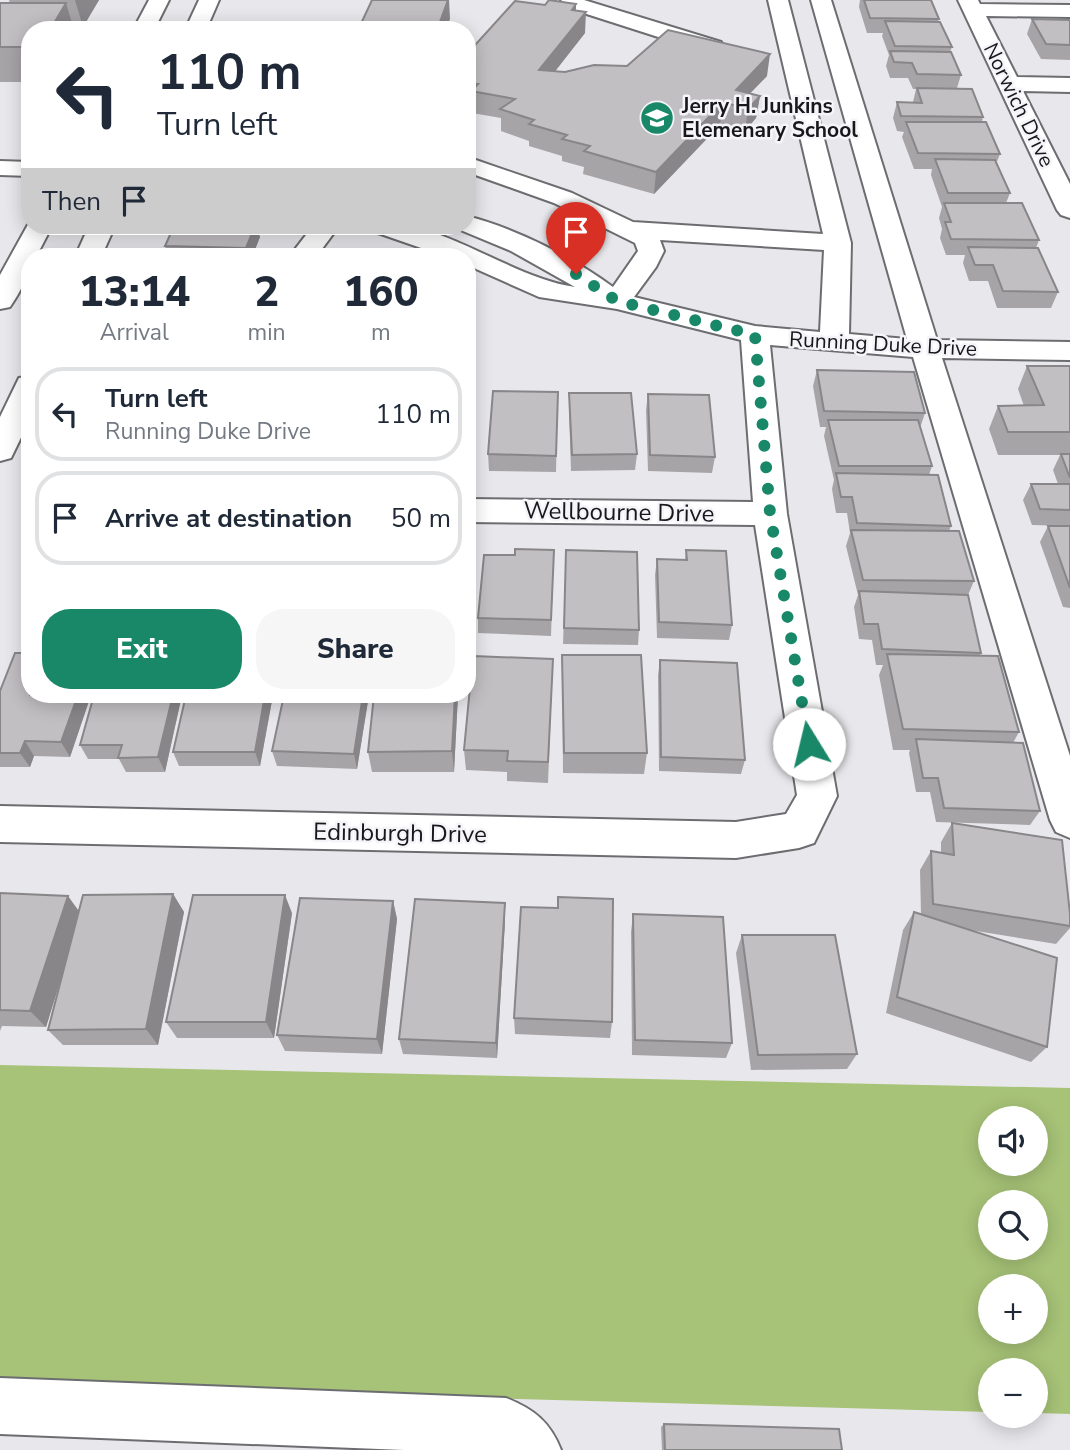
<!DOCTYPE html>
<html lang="en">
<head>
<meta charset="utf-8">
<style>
	:root { --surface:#fff; --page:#f6f6f7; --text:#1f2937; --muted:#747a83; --line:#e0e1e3; --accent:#188868 }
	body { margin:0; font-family:"Nunito Sans",sans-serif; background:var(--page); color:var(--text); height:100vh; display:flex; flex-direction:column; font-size:26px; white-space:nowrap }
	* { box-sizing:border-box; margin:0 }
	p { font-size:23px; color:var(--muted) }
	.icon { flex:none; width:38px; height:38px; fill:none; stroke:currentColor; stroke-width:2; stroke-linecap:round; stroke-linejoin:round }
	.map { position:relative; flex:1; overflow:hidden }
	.sheet { position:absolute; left:21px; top:248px; width:455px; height:455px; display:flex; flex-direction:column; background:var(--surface); border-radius:28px; box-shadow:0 4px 18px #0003 }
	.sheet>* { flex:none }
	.guide { position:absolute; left:21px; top:21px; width:455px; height:214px; border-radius:28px; box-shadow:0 4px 18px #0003; background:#fff; color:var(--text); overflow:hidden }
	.tools { position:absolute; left:978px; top:1106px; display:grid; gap:14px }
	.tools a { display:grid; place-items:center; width:70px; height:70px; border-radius:50%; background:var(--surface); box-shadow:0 4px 18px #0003; font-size:35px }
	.pin { position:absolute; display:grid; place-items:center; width:60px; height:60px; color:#fff; margin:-72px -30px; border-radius:50% 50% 50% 0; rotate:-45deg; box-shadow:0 0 7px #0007 }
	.pin .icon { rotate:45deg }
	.me { position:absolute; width:77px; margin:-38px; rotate:351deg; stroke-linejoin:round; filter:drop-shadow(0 0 5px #0008) }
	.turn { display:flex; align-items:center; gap:24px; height:147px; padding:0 21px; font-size:32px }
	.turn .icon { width:91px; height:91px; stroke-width:2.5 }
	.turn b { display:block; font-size:49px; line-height:60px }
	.then { display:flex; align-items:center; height:66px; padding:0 21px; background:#0003; gap:14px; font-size:26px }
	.eta { display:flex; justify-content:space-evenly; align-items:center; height:119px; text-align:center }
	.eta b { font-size:42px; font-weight:800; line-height:49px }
	.cta { display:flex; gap:14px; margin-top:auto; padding:14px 21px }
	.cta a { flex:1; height:80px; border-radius:28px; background:var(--accent); color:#fff; font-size:28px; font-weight:800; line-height:80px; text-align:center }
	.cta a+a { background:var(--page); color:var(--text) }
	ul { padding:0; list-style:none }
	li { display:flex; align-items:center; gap:21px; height:94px; margin:0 14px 10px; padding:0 7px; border:4px solid var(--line); border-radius:28px }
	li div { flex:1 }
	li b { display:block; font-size:26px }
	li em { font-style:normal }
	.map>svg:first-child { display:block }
	.green { fill:#a7c377; fill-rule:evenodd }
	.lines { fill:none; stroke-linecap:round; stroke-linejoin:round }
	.minor-casing { stroke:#6c6d70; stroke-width:4 }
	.major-casing { stroke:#6c6d70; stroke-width:4 }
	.minor { fill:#fff; fill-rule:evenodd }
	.major { fill:#fff; fill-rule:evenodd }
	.wall { fill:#a7a4a7 }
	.shaded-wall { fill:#888688 }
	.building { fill:#c2bfc2; stroke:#888688; stroke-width:2 }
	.route { stroke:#188868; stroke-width:12; stroke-dasharray:0 21.6 }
	.labels { text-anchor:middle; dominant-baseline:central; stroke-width:5; stroke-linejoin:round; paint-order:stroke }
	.far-street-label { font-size:21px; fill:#18181a; stroke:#f5f5f9 }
	.far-poi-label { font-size:21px; font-weight:bold; fill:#18181a; stroke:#f5f5f9; text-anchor:start }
	.street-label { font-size:24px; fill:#18181a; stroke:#f5f5f9 }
</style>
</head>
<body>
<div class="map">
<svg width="1070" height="1450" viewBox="0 0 1070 1450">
	<rect width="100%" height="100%" fill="#e8e8ec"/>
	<!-- green -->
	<path class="green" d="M0 1065 1070 1088V1414L1036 1413V1370H990V1412L0 1385ZM990 1118H1036V1164H990ZM990 1202H1036V1248H990ZM990 1286H1036V1332H990Z"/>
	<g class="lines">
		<!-- minor casing -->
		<g class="minor-casing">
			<g id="minor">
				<polygon points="561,0 584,0 721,42 724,47 721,52 705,52 571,9"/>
				<path d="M768 0H788L851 243 849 334 907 339 811 0H831L937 340 1070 342V360L942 358 1070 756V838L1056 832 1050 820 913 357 770 345 787 514 837 796 814 843 799 848 736 858 0 842V806L736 822 786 814 797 795 755 525 467 522V499L753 502 741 340 617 309 539 297 467 265V257H447L375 232 371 226C382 225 397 224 409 226 464 237 520 279 575 287L511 251 458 229 455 226H467V216C517 229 572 257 613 287L638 251 635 243 554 203 467 172V157L572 193 633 222 823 234ZM660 240 824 250 820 332 755 326 634 297 656 267 664 251Z"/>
				<polygon points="958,0 978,0 980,4 1070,5 1070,17 986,16 1017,77 1070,78 1070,92 1023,91 1070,184 1070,218 1061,215 1057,210"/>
				<polygon points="0,161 30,162 30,176 0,175"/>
				<polygon points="313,226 339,226 316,257 289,257"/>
				<path d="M0 1378 506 1398C534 1409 550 1422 561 1450H404L0 1434Z"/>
			</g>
		</g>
		<!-- major casing -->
		<g class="major-casing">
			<g id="major">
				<polygon points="149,0 169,0 154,30 133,30"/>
				<polygon points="199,0 219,0 206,30 185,30"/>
				<path d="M30 221V226H52L36 257H30C30 275 20 292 10 307L0 309V275Z"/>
				<polygon points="89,226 115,226 101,257 75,257"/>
				<polygon points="30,376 30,419 11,458 0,461 0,417 19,378"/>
			</g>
		</g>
		<!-- minor -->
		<use href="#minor" class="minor"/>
		<!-- major -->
		<use href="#major" class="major"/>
	</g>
	<!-- wall -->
	<g class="wall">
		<polygon points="9,0 99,0 83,27 74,27 74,30 30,30 30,82 0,82 0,3 10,3"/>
		<polygon points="860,0 931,0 939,19 938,22 952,47 950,52 961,75 957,88 983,117 982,122 1000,154 996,164 1010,193 1006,203 1039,240 1036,248 1058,292 1051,308 997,308 988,281 969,281 963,263 965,255 946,255 940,238 942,229 939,218 942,207 931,175 932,169 914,169 902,137 904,132 897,131 893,118 897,102 913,102 916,89 913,89 908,78 890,78 886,66 889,55 882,36 883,33 867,33 859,7"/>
		<polygon points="576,4 576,10 585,33 555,71 767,76 750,93 760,96 756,118 745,131 720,125 654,194 583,174 584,167 562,161 562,156 529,146 529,141 501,131 501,118 472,113 472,105 467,104 467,54 545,5"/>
		<polygon points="1032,19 1070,20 1070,60 1041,59 1027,34"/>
		<polygon points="260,237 252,257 155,257 168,255 165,246"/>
		<polygon points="1027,366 1070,366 1070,526 1032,525 1023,500 1031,484 1058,484 1053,470 1060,455 998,455 989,429 998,406 1024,406 1018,389"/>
		<polygon points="817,370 925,413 920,428 932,466 929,475 951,526 949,531 974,581 968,595 981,653 980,656 1019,732 1013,743 1040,811 1030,825 936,822 930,792 916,792 909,753 910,750 893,750 879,675 883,665 876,665 872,640 859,639 854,607 858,595 846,546 850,533 847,513 836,513 832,489 834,480 824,436 826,427 820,427 813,386"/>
		<polygon points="558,392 556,472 489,471 488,454"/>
		<polygon points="569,393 637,454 635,470 571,471 569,410"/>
		<polygon points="648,394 715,457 712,473 648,471 646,410"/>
		<polygon points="1048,526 1070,526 1070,608 1063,607 1040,542"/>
		<polygon points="554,550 551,636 478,633 478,618 515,555"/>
		<polygon points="566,550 639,630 638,645 563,644"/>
		<polygon points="686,550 732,625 729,640 657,638 655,575 657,559 685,560"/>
		<polygon points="562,655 647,753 644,774 563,773"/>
		<polygon points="553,659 548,783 507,781 507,772 466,770 464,750"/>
		<polygon points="660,660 745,760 741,774 659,771 658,675"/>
		<polygon points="0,691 30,695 91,695 70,757 34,756 30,767 0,767"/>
		<polygon points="182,695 165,772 126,772 119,759 88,759 80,745"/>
		<polygon points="186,695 273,695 260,766 179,766 173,752"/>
		<polygon points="369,695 357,769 277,766 272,751"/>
		<polygon points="458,695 454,772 372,772 368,752"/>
		<polygon points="952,823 1070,914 1070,928 1056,944 970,930 1047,1047 1031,1062 886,1013 903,930 914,912 921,915 920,870 931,851 941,853 941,842"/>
		<polygon points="0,893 79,911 173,894 184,912 158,1045 63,1045 48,1030 64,969 46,1027 2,1026 0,1031"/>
		<polygon points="393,901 397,919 382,1054 285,1051 277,1035"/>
		<polygon points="292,913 274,1038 177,1038 166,1022"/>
		<polygon points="633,914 732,1043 726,1058 632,1055 631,932"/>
		<polygon points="505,921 497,1058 403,1054 399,1039"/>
		<polygon points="742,935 857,1054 847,1069 751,1070 736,953"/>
		<polygon points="514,1018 612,1022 610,1038 515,1034"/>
		<polygon points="664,1424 842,1450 662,1450 661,1427"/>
	</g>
	<!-- shaded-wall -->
	<g class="shaded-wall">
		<polygon points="75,0 99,0 83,27"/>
		<polygon points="448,0 449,0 450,19 446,30 437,30"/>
		<polygon points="66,3 74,30 50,30"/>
		<polygon points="576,4 576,24 586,12 585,33 539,92 539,70 572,10"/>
		<polygon points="770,54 767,76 738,106 736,90"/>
		<polygon points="760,96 756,118 745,131 748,109"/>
		<polygon points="723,102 720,125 654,194 656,172"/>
		<polygon points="255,226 257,226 260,237 252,257 248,257 246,248"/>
		<polygon points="468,546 470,562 467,605 467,569"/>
		<polygon points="78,695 91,695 70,757 61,742"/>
		<polygon points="173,695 182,695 165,772 158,757"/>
		<polygon points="265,695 273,695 260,766 255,752"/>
		<polygon points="363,695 369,695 357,769 354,754"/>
		<polygon points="455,695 458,695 454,772 452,751"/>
		<polygon points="25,741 34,756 30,767 20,753"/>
		<polygon points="173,894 184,912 158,1045 146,1029"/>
		<polygon points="285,895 292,913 274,1038 266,1022"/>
		<polygon points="68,896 81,914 46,1027 30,1011"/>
		<polygon points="393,901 397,919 382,1054 377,1039"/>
		<polygon points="505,903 505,921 497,1058 496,1043"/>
	</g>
	<!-- building -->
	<g class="building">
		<polygon points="372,0 448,0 437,30 358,30"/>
		<polygon points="549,0 576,4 572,10 586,12 539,70 565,72 594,65 627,66 668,30 770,54 736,90 760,96 748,109 723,102 656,172 584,151 590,146 562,139 567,135 529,124 534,120 500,109 515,99 471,91 478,84 467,83 467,54 515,1 545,5"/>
		<polygon points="864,0 931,0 939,19 870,18"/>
		<polygon points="0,3 66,3 50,30 30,30 30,47 0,47"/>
		<polygon points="1032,19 1070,20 1070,45 1046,44"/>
		<polygon points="885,21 940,22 952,47 895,46"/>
		<polygon points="890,51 951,52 961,75 917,74 912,63 894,62"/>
		<polygon points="917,88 972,89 983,117 901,116 897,102 922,103"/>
		<polygon points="906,122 986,122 1000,154 918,153"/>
		<polygon points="935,159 995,160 1010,193 948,193"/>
		<polygon points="944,203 1022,203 1039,240 951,239 945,222 951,222"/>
		<polygon points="174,226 255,226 246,248 165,246"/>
		<polygon points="968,247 1038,248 1058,292 1003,291 993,265 975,265"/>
		<polygon points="156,255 235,256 155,257"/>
		<polygon points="1027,366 1070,366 1070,432 1008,432 998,406 1044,405"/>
		<polygon points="817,370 914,372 925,413 824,411"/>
		<polygon points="493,391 558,392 556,456 488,454"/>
		<polygon points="569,393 631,393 637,454 572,455"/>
		<polygon points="648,394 709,395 715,457 650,455"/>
		<polygon points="828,420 918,420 932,466 839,466"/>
		<polygon points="1061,454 1070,454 1070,478"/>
		<polygon points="836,473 938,475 951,526 857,523 852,497 841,497"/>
		<polygon points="1031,484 1070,484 1070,510 1040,509"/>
		<polygon points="1048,526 1070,526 1070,588"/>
		<polygon points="851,530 959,531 974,581 863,580"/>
		<polygon points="515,549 554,550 551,620 478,618 484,555 515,555"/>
		<polygon points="566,550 637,552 639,630 564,628"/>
		<polygon points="686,550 726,551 732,625 659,622 657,559 687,560"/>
		<polygon points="859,591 968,595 981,653 882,649 878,624 864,624"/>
		<polygon points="15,653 30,653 30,695 78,695 61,742 25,741 20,753 0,753 0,691"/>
		<polygon points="887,654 998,656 1019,732 903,729"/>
		<polygon points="562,655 641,655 647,753 564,753"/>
		<polygon points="473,656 553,659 548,762 507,761 508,751 464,750"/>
		<polygon points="660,660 737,663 745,760 661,757"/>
		<polygon points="94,695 173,695 158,757 118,758 122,745 80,745"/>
		<polygon points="186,695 265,695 255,752 173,752"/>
		<polygon points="284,695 363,695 354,754 272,751"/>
		<polygon points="374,695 455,695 452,751 368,752"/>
		<polygon points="916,739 1023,743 1040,811 944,808 938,778 923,778"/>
		<polygon points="952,823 1062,840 1070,914 1070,926 933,904 931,851 954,855"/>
		<polygon points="0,893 68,896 30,1011 0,1010"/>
		<polygon points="173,894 146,1029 48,1030 83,895"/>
		<polygon points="193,895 285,895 266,1022 166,1022"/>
		<polygon points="558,897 613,899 612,1022 514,1018 521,907 558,908"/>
		<polygon points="300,898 393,901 377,1039 277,1035"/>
		<polygon points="415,899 505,903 496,1043 399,1039"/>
		<polygon points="914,912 1057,958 1047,1047 897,997"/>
		<polygon points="633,914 723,917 732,1043 635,1040"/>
		<polygon points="742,935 835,935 857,1054 758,1055"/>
		<polygon points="664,1424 839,1429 842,1450 665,1450"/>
	</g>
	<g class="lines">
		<!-- route -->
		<polyline class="route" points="576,274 617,301 755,335 770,513 809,744"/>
	</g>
	<!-- icons -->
	<defs>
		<g id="school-disc" transform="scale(1.75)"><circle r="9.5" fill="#188868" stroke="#f5f5f9"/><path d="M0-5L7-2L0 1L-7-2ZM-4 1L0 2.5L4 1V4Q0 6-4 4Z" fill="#fff"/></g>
	</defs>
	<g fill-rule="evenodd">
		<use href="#school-disc" x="657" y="118"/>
	</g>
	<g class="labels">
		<!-- far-street labels -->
		<g class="far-street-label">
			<text transform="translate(1019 105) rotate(64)">Norwich Drive</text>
			<text transform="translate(883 344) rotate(3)">Running Duke Drive</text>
		</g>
		<!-- far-poi labels -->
		<g class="far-poi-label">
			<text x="682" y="106">Jerry H. Junkins<tspan x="682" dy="24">Elemenary School</tspan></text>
		</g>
		<!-- street labels -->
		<g class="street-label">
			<text transform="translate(619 512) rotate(1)">Wellbourne Drive</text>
			<text transform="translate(400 833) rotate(1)">Edinburgh Drive</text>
		</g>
	</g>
</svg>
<div class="tools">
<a><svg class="icon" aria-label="sound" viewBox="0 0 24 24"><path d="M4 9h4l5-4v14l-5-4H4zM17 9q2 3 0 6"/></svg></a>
<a><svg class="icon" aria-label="search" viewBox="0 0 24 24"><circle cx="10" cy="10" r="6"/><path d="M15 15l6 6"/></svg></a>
<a>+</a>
<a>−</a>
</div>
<div class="pin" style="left:576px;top:274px;background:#d93025"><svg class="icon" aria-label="arrive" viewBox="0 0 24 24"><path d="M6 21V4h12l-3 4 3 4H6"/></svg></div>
<svg class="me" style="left:809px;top:744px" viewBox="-20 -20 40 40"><circle r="19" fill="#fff"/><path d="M0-13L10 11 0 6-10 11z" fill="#188868"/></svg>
<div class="guide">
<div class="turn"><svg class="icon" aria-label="left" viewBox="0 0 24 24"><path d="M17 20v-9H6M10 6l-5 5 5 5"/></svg><div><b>110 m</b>Turn left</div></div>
<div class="then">Then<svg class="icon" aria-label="arrive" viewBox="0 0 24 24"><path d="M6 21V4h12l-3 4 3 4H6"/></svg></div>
</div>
<section class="sheet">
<div class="eta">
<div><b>13:14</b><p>Arrival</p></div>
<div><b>2</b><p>min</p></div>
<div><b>160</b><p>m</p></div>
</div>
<ul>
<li><svg class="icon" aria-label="left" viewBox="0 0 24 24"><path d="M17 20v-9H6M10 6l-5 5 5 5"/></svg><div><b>Turn left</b><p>Running Duke Drive</p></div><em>110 m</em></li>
<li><svg class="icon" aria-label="arrive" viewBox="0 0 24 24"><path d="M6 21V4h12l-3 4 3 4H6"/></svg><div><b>Arrive at destination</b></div><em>50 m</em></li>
</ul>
<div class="cta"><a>Exit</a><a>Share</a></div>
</section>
</div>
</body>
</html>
